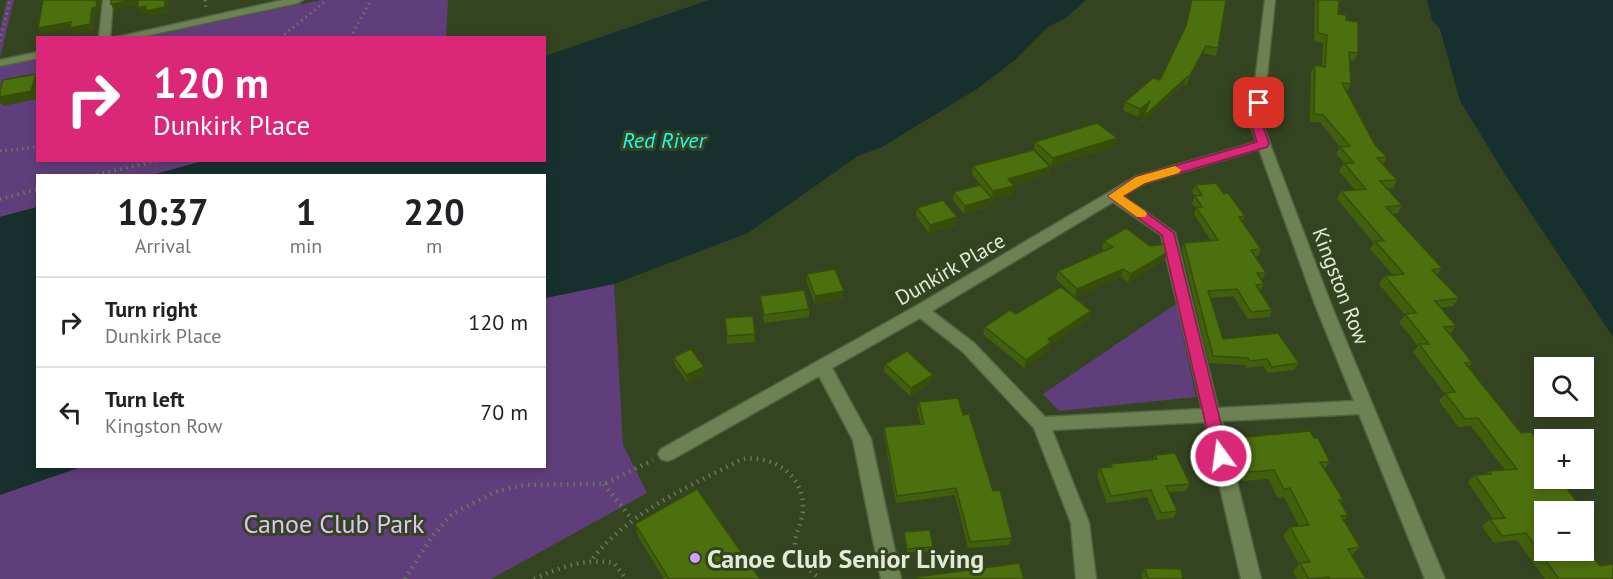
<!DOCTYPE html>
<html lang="en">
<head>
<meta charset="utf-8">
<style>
	:root { --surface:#fff; --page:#f6f6f6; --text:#202124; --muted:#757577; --line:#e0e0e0 }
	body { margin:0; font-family:"PT Sans",sans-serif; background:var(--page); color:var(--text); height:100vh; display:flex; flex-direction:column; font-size:22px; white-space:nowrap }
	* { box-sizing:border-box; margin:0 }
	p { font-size:20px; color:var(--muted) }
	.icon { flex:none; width:33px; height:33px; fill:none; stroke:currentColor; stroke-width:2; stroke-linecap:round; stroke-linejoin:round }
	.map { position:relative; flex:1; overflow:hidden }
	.details { position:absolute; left:36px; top:174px; width:510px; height:294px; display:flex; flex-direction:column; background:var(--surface); border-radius:0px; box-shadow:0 3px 9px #0003 }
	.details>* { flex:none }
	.guide { position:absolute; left:36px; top:36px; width:510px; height:126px; border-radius:0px; box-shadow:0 3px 9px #0003; background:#db2777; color:#fff; overflow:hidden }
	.buttons { position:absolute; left:1534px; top:357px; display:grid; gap:12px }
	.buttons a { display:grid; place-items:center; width:60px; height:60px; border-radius:0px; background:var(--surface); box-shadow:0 3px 9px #0003; font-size:30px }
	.pin { position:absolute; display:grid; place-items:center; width:51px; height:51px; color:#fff; margin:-26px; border-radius:12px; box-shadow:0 3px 9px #0006 }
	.me { position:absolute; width:66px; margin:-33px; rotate:346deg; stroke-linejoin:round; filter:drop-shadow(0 0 4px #0008) }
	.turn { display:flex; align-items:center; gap:21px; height:126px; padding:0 18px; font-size:27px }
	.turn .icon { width:78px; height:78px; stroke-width:2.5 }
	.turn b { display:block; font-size:42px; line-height:51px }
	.eta { display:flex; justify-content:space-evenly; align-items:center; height:102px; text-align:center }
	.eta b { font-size:36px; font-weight:700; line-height:42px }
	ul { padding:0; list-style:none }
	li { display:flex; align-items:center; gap:18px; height:90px; padding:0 18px; border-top:2px solid var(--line) }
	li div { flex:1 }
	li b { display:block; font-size:22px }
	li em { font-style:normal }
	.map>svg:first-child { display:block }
	.green { fill:#603e7b }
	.water { fill:#17302e }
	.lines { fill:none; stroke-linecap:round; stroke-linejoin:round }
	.minor-casing { stroke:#536242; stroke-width:3 }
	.path-far2 { stroke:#6a785a; stroke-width:3; stroke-dasharray:1.5 4; stroke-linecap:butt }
	.path-far1 { stroke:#6a785a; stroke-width:4; stroke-dasharray:1.5 4.5; stroke-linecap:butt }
	.path { stroke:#6a785a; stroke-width:4.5; stroke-dasharray:1.5 5; stroke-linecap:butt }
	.minor { fill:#6c8254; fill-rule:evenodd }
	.wall { fill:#42600c }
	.shaded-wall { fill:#364e0a }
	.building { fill:#4d700e; stroke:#364e0a; stroke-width:1.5 }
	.route { fill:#db2777; stroke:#8e194d; stroke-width:1.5 }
	.slow { fill:#f59e0b }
	.poi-dot { fill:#d29dfd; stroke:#344421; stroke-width:2 }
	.labels { text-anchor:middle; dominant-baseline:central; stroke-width:6; stroke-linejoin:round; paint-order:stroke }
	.street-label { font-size:21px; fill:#e1ebd6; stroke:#344421 }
	.water-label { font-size:22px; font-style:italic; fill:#23f8ec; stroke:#344421 }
	.near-park-label { font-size:26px; fill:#dfc4f7; stroke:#344421 }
	.near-poi-label { font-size:26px; font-weight:bold; fill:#e1ebd6; stroke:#344421; text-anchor:start }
</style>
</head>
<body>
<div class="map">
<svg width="1613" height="579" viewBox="0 0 1613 579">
	<rect width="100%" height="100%" fill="#344421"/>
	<!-- green -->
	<g class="green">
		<polygon points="7,0 14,0 0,58 0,29"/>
		<polygon points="321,0 448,0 446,37 145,37"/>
		<polygon points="37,58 38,160 206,161 152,175 38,176 37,207 0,217 0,66"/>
		<polygon points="614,284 623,445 647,493 491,579 0,579 0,495 81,466 544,466 545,298"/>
		<polygon points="1176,304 1196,397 1059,411 1043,394"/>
	</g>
	<!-- water -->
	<g class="water">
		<polygon points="709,0 1086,0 1067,17 1048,27 1015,60 977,89 882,147 858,156 748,233 614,284 545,298 544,176 152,175 206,160 544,160 545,56"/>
		<polygon points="1427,0 1613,0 1613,337 1506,176 1460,101 1440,29 1432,20"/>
		<polygon points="37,207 38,466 81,467 0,495 0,217"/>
	</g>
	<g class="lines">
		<!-- minor casing -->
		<g class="minor-casing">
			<g id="minor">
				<polygon points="103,0 113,0 110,38 99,38"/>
				<polygon points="283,0 303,0 298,3 136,38 113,38"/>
				<path d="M1265 0H1275L1262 123 1332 307 1445 579H1425L1359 414 1222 421 1261 579H1241L1205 422 1052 430 1089 523 1096 579H1076L1071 523 1034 428 962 351 920 318 832 368 871 439 901 579H881L853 440 819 376 673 459 667 461 661 459 658 454 661 449 916 306 1135 177 1257 142 1250 123ZM1259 149 1316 307 1354 401 1218 408 1175 233 1123 196 1145 183ZM1113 202 1161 235 1202 409 1045 417 974 343 932 311Z"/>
				<polygon points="38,52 38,58 0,66 0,60"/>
			</g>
		</g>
		<!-- path-far2 -->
		<g class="path-far2">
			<polyline points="205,0 206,10"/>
			<polyline points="280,38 327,0"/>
			<polyline points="350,38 371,0"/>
			<polyline points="0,41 10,0"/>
			<polyline points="0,151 38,147"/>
		</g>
		<!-- path-far1 -->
		<g class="path-far1">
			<polyline points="91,176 160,160"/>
			<polyline points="0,199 38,189"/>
		</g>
		<!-- path -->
		<g class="path">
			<polyline points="604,484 631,518"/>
			<path d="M593 558C632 510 689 487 742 459 774 455 805 475 803 511 802 523 794 534 795 547 797 561 810 570 820 579"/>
			<polyline points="405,579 431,538 452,514 495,492 523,485 604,484 653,460"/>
			<path d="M534 579C561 567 584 558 614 563L626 579"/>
		</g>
		<!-- minor -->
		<use href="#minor" class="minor"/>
	</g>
	<!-- wall -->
	<g class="wall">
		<polygon points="1192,0 1226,0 1218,48 1216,56 1203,53 1186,85 1184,84 1140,124 1146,109 1138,117 1123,110 1125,102 1160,80 1185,29"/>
		<polygon points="1315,0 1339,0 1338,14 1346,20 1358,53 1354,61 1349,60 1351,84 1347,91 1375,145 1387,157 1383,164 1397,180 1393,188 1387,188 1402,205 1398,213 1392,214 1442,268 1437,275 1459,298 1453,306 1440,308 1456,326 1450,334 1472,362 1469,367 1521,433 1545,450 1545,455 1543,457 1582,509 1579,512 1545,512 1613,579 1545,579 1517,540 1494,543 1482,526 1490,519 1493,519 1468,482 1475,475 1486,474 1489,471 1505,470 1471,426 1458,427 1439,401 1445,394 1413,352 1418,346 1399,322 1405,315 1379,284 1385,276 1393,275 1370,249 1374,243 1337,199 1341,191 1355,190 1339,171 1344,163 1336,154 1340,147 1320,122 1310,122 1311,72 1315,65 1322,66 1323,43 1314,41"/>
		<polygon points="1035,142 1114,146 1051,166 1034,149"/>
		<polygon points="973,166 1050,167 1048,175 1013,185 1014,186 1013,194 992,199 990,206 964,214 953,200 954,192 981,186 972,174"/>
		<polygon points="1195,185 1224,194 1245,216 1242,222 1261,249 1258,256 1255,256 1266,273 1262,279 1261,280 1264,284 1260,291 1272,310 1269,317 1248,319 1233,296 1210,298 1223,339 1299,363 1294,370 1268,373 1263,366 1246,368 1245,365 1209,363 1182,250 1184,243 1211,241 1194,214 1196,209 1192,203 1195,196 1192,192"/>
		<polygon points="917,208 956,225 929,233 916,216"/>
		<polygon points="1104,241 1165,260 1128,282 1121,277 1075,297 1056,279 1058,271 1105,251 1102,249"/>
		<polygon points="807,274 843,299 815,304 807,282"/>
		<polygon points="760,296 809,309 809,317 764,323 761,304"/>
		<polygon points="1016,314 1089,319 1051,344 1049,350 1024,368 983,334 985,327"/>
		<polygon points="753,316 755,342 727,344 725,318"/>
		<polygon points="674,357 705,375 688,383 675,365"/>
		<polygon points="885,364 931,383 910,396 884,371"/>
		<polygon points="919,402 963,415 1012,538 1009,545 968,548 955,495 896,503 884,434 884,427 921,424 917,409"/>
		<polygon points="1236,438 1314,438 1330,462 1324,469 1343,499 1341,502 1348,515 1344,520 1360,547 1352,555 1366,579 1297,579 1293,572 1299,564 1283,536 1290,527 1299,526 1284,497 1278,498 1268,479 1243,481 1235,466 1231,447"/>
		<polygon points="1155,455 1190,484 1186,491 1169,492 1177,511 1173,518 1157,520 1147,497 1107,503 1097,475 1100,468 1109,467 1111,464 1153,459"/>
		<polygon points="635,524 760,579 664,579 639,538"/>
		<polygon points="904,532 933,547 932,551 907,553 904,536"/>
		<polygon points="1145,568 1183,579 1142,579 1141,575"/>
	</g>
	<!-- shaded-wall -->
	<g class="shaded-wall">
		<polygon points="97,0 102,0 99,14 96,14 94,30 74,34 70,29 42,34 38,28 92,8"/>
		<polygon points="133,0 138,0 141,5 114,10 111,4"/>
		<polygon points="165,0 168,0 169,13 149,17 147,13 141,14 138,8"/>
		<polygon points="1206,46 1203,53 1186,85 1189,77"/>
		<polygon points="36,74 38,76 38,95 37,99 3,106 0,102 0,97"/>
		<polygon points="1187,77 1184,84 1140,124 1143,117"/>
		<polygon points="1150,101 1147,108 1138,117 1140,109"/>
		<polygon points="1117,138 1114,146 1051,166 1053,158"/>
		<polygon points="1050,167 1048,175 1007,187 1008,179"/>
		<polygon points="1014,186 1013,194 992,199 993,191"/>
		<polygon points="992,198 990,206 964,214 965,206"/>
		<polygon points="957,217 956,225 929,233 930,225"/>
		<polygon points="1168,252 1165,260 1128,282 1131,274"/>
		<polygon points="1123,269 1121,277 1075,297 1077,289"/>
		<polygon points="844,291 843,299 815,304 815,296"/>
		<polygon points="1091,311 1089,319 1051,344 1049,350 1024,368 1026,360 1048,339"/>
		<polygon points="704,367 705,375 688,383 686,375"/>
		<polygon points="933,375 931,383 910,396 911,388"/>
	</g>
	<!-- building -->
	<g class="building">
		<polygon points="43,0 97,0 96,8 92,8 90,24 70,28 71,22 38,28"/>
		<polygon points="111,0 133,0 111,4"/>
		<polygon points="138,0 165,0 165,7 146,11 146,6 138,8"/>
		<polygon points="1192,0 1226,0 1218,48 1206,46 1189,77 1187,77 1143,117 1150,101 1140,109 1125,102 1153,78 1160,80 1186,26"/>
		<polygon points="1318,0 1339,0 1338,14 1346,15 1346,20 1358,22 1358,53 1349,52 1351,84 1342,83 1375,145 1387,157 1377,158 1397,180 1380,181 1402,205 1386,207 1442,268 1432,270 1459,298 1435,301 1456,326 1444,327 1472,362 1465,363 1521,433 1531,432 1545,450 1545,453 1540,454 1545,460 1545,478 1559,478 1582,509 1557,511 1558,512 1545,512 1545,550 1584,550 1584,545 1600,566 1613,564 1613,579 1559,579 1526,533 1502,536 1490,519 1505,518 1475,475 1491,474 1489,471 1517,469 1478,418 1465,419 1445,393 1455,392 1419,344 1429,344 1405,314 1416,313 1385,276 1404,274 1375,241 1384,241 1341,191 1366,189 1344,163 1354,163 1340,147 1350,146 1323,115 1314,114 1315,65 1325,67 1327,35 1318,33"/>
		<polygon points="36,74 31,91 0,97 0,90 3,80"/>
		<polygon points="1097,123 1117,138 1053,158 1035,142"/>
		<polygon points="1034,150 1050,167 1008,179 1014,186 993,191 973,166"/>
		<polygon points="1216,183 1224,194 1228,193 1245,216 1239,217 1261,249 1251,250 1266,273 1257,273 1264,284 1256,285 1272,310 1251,312 1237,289 1208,291 1223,339 1278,333 1299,363 1272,367 1267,359 1250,361 1248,358 1213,356 1184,243 1218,240 1196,207 1202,207 1195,196 1202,195 1195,185"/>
		<polygon points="980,185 992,198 965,206 954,192"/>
		<polygon points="943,200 957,217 930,225 917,208"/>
		<polygon points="1126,228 1150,246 1166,244 1168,252 1131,274 1123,269 1077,289 1058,271 1113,247 1104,241"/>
		<polygon points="835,269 844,291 815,296 807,274"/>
		<polygon points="1061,287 1091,311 1048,339 1051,342 1026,360 985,327 1010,310 1016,314"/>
		<polygon points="804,290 809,309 764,315 760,296"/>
		<polygon points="753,316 755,334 727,336 725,318"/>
		<polygon points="691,349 704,367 686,375 674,357"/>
		<polygon points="907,351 933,375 911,388 885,364"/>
		<polygon points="958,398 963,415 969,414 993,491 1000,490 1012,538 970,542 956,488 897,496 884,427 924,424 919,402"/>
		<polygon points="1310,431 1314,438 1318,438 1330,462 1320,462 1343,499 1339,500 1348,515 1341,516 1360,547 1348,549 1366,579 1330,579 1329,577 1309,579 1300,563 1310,562 1290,527 1309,525 1290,488 1284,489 1274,470 1248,472 1241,457 1236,438"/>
		<polygon points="1175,453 1190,484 1166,486 1177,511 1161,513 1151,490 1111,496 1100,468 1112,467 1111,464 1157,459 1155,455"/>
		<polygon points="697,489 760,579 669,579 635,524"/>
		<polygon points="930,530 933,547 907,549 904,532"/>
		<polygon points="1019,563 1024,579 917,579 917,577"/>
		<polygon points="1145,568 1181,569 1183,579 1148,579"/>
	</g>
	<!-- route -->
	<polygon class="route" points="1259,99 1264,103 1262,123 1269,144 1267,147 1145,183 1123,196 1174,233 1229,456 1227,461 1221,463 1215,461 1213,456 1162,235 1108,196 1136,177 1257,142 1251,123 1253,103"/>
	<!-- slow -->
	<polygon class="slow" points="1175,166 1181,170 1179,173 1145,183 1123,196 1145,211 1147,214 1145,217 1137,217 1108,196 1136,177"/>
	<!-- markers -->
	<circle class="poi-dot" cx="695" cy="558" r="6"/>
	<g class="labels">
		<!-- street labels -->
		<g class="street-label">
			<text transform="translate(950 269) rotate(-30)">Dunkirk Place</text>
			<text transform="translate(1341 286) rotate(69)">Kingston Row</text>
		</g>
		<!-- water labels -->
		<g class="water-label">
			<text x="664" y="140">Red River</text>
		</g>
		<!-- near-park labels -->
		<g class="near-park-label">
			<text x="334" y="523">Canoe Club Park</text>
		</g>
		<!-- near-poi labels -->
		<g class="near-poi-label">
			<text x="707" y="558">Canoe Club Senior Living</text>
		</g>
	</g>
</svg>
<div class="buttons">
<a><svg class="icon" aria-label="search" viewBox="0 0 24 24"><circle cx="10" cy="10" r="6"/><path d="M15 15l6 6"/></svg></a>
<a>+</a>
<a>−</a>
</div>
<div class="pin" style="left:1259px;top:103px;background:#d93025"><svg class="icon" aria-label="arrive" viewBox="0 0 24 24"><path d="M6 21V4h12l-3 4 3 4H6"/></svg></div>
<svg class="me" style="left:1221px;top:456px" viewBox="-20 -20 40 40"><circle r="17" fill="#db2777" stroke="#fff" stroke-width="3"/><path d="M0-11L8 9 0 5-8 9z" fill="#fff"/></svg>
<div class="guide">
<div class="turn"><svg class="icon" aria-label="right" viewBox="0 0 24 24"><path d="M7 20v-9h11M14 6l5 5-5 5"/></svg><div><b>120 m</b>Dunkirk Place</div></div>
</div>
<section class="details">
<div class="eta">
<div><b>10:37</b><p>Arrival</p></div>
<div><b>1</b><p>min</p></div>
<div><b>220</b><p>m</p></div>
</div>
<ul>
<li><svg class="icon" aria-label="right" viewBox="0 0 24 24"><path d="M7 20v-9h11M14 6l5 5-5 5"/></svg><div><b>Turn right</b><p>Dunkirk Place</p></div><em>120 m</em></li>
<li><svg class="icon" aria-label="left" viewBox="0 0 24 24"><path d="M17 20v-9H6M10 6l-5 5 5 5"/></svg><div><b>Turn left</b><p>Kingston Row</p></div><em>70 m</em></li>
</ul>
</section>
</div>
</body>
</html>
